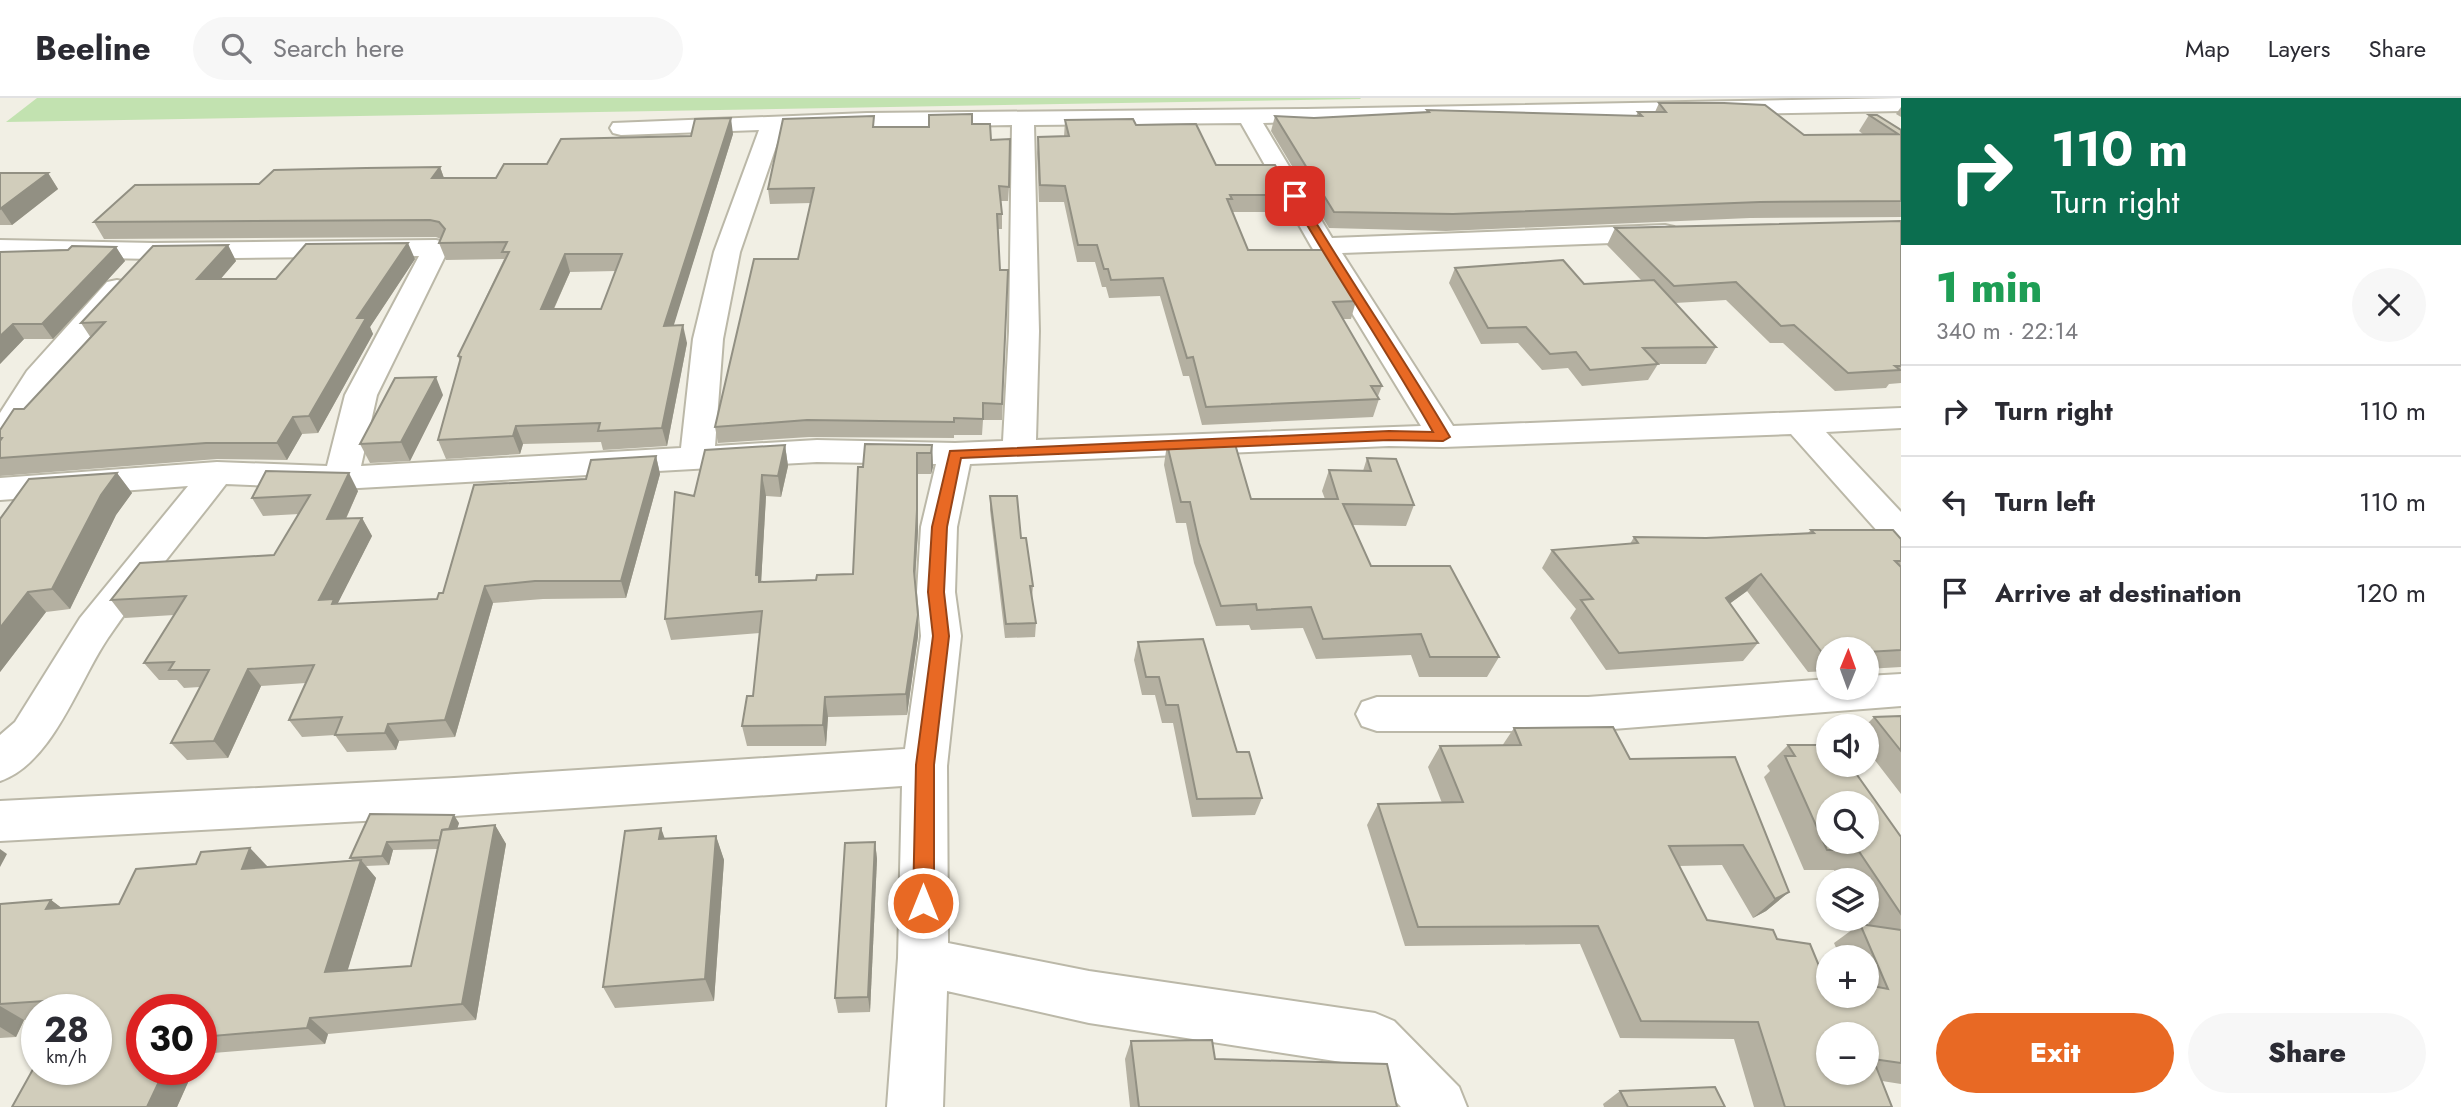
<!DOCTYPE html>
<html lang="en">
<head>
<meta charset="utf-8">
<style>
	:root { --surface:#fff; --page:#f7f7f7; --text:#2b2b33; --muted:#7c7c81; --line:#e1e1e2; --accent:#e86924 }
	body { margin:0; font-family:Jost,sans-serif; background:var(--page); color:var(--text); height:100vh; display:flex; flex-direction:column; font-size:26px; white-space:nowrap }
	* { box-sizing:border-box; margin:0 }
	p { font-size:23px; color:var(--muted) }
	.icon { flex:none; width:38px; height:38px; fill:none; stroke:currentColor; stroke-width:2; stroke-linecap:round; stroke-linejoin:round }
	.map { position:relative; flex:1; overflow:hidden }
	.details { display:flex; flex-direction:column; background:var(--surface); width:560px }
	.details>* { flex:none }
	.hud { background:#0b6e4f; color:#fff; overflow:hidden }
	.needle { width:46px; rotate:1deg }
	.tools { position:absolute; left:1816px; top:539px; display:grid; gap:14px }
	.tools a { display:grid; place-items:center; width:63px; height:63px; border-radius:50%; background:var(--surface); box-shadow:0 2px 5px #0004; font-size:35px }
	.speed { position:absolute; left:21px; top:896px; display:flex; gap:14px; font-size:35px; font-weight:700; text-align:center }
	.speed>* { display:grid; place-content:center; width:91px; height:91px; border-radius:50%; background:var(--surface); box-shadow:0 2px 5px #0004; line-height:1 }
	.speed small { font-size:18px; font-weight:400 }
	.speed .limit { border:10px solid #d22; background:#fff; color:#111 }
	.pin { position:absolute; display:grid; place-items:center; width:60px; height:60px; color:#fff; margin:-30px; border-radius:14px; box-shadow:0 4px 10px #0006 }
	.me { position:absolute; width:77px; margin:-38px; rotate:0deg; stroke-linejoin:round; filter:drop-shadow(0 0 5px #0008) }
	.turn { display:flex; align-items:center; gap:24px; height:147px; padding:0 35px; font-size:32px }
	.turn .icon { width:91px; height:91px; stroke-width:2.5 }
	.turn b { display:block; font-size:49px; line-height:60px }
	.round { display:grid; place-items:center; flex:none; width:74px; height:74px; border-radius:37px; background:var(--page) }
	.head { display:flex; align-items:center; justify-content:space-between; height:119px; padding:0 35px }
	h1 { font-size:42px; font-weight:800; line-height:52px; color:#1e9e55 }
	.primary-button { display:flex; gap:14px; margin-top:auto; padding:14px 35px }
	.primary-button a { flex:1; height:80px; border-radius:42px; background:var(--accent); color:#fff; font-size:28px; font-weight:800; line-height:80px; text-align:center }
	.primary-button a+a { background:var(--page); color:var(--text) }
	ul { padding:0; list-style:none }
	li { display:flex; align-items:center; gap:21px; height:91px; padding:0 35px; border-top:2px solid var(--line) }
	li div { flex:1 }
	li b { display:block; font-size:26px }
	li em { font-style:normal }
	header { display:flex; align-items:center; gap:42px; box-sizing:border-box; height:98px; padding:0 35px; background:var(--surface); border-bottom:2px solid var(--line) }
	header strong { font-size:33px }
	nav { display:flex; gap:38px; margin-inline-start:auto; font-size:24px }
	.search { width:490px; height:63px; background:var(--page); display:flex; align-items:center; gap:18px; box-sizing:border-box; padding:0 24px; border-radius:38px; color:var(--muted); font-size:26px }
	main { display:flex; flex:1; min-height:0 }
	.map>svg:first-child { display:block }
	.green { fill:#c2e2b0 }
	.lines { fill:none; stroke-linecap:round; stroke-linejoin:round }
	.street-casing { stroke:#bbb8a8; stroke-width:4 }
	.street { fill:#fff; fill-rule:evenodd }
	.wall { fill:#b4b0a1; fill-rule:evenodd }
	.shaded-wall { fill:#929083 }
	.building { fill:#d1cdbb; stroke:#929083; stroke-width:2; fill-rule:evenodd }
	.route { fill:#e86924; stroke:#974417; stroke-width:2 }
</style>
</head>
<body>
<header>
<strong>Beeline</strong>
<div class="search"><svg class="icon" aria-label="search" viewBox="0 0 24 24"><circle cx="10" cy="10" r="6"/><path d="M15 15l6 6"/></svg>Search here</div>
<nav><a>Map</a><a>Layers</a><a>Share</a></nav>
</header>
<main>
<div class="map">
<svg width="1901" height="1009" viewBox="0 0 1901 1009">
	<rect width="100%" height="100%" fill="#f1efe4"/>
	<!-- green -->
	<polygon class="green" points="37,0 1360,0 1361,1 6,24"/>
	<g class="lines">
		<!-- street casing -->
		<g class="street-casing">
			<g id="street">
				<path d="M1901 0V13L1263 25 1332 140 1665 127 1674 129 1678 135 1674 141 1665 143 1342 155 1453 328 1901 310V330L1826 334 1901 414V448L1888 445 1791 336 1443 349 1389 348 970 366 957 429 955 494 961 538 947 668 948 845 1089 873 1375 915 1394 923 1459 989 1467 1009H1401L1361 967 1089 925 947 893 943 1009H887L898 860 902 688 454 718 0 743V703L454 680 905 651 921 538 917 494 921 429 936 366 817 364 341 391 226 386C187 437 144 487 108 540 78 584 53 665 0 683V637L15 624 80 520 188 388 0 402V380L217 364 327 368 345 297 419 158 154 161 0 158V142L154 145 436 142 445 144 449 150 377 297 361 368 681 350 693 241 714 154 759 32 621 37 613 35 610 30 613 25 867 15 1306 11ZM1241 25 1311 148 1421 328 1036 342 1039 233 1034 27ZM1012 27 1009 233 1003 343 955 345 817 342 715 348 723 241 740 154 782 31Z"/>
				<polygon points="117,182 127,184 131,190 51,285 12,347 0,350 0,315 27,273 107,184"/>
				<polygon points="1901,576 1901,608 1588,633 1377,633 1362,628 1356,616 1362,604 1377,599 1588,599 1829,581 1829,590 1867,590 1867,578"/>
			</g>
		</g>
		<!-- street -->
		<use href="#street" class="street"/>
	</g>
	<!-- wall -->
	<g class="wall">
		<polygon points="1659,5 1804,37 1864,37 1859,33 1869,17 1901,32 1901,119 1750,120 1446,133 1329,130 1271,33 1275,18 1314,20 1426,14 1427,12 1636,18 1638,14 1655,14"/>
		<polygon points="1901,9 1901,19 1896,16"/>
		<polygon points="1065,22 1136,27 1216,67 1293,97 1289,114 1232,114 1248,152 1356,203 1351,221 1343,221 1382,288 1378,298 1379,301 1373,319 1202,327 1189,278 1183,278 1160,198 1109,200 1106,189 1102,189 1095,164 1077,164 1064,104 1039,104 1037,55 1038,39 1064,39"/>
		<polygon points="972,26 991,42 1009,89 1008,103 1001,103 1002,116 1002,131 998,131 1000,172 1008,172 1002,322 983,322 982,337 954,337 954,340 809,339 718,345 715,329 798,161 811,105 770,106 768,91 874,29 929,29"/>
		<path d="M733 36 673 228 687 245 667 348 603 352 601 344 523 346 520 356 446 361 438 342 460 264 458 258 504 161 446 162 439 145 441 141 436 139 104 141 94 124 440 69 444 80H496L547 66 691 38ZM616 173 601 211H554L570 174Z"/>
		<polygon points="0,75 48,75 58,91 12,127 0,127"/>
		<polygon points="1901,123 1901,285 1889,286 1886,290 1835,293 1783,245 1770,245 1726,202 1675,205 1716,249 1706,266 1658,266 1648,282 1582,288 1568,270 1542,272 1518,245 1481,246 1449,185 1455,170 1584,186 1641,182 1607,147 1615,130"/>
		<polygon points="228,147 236,163 220,181 276,181 415,161 370,229 373,236 318,335 302,336 287,362 217,361 0,378 0,332 24,311 91,240 81,225"/>
		<polygon points="116,149 125,163 53,241 24,241 0,266 0,154"/>
		<polygon points="443,297 410,363 370,365 360,346"/>
		<polygon points="1167,346 1251,401 1325,401 1322,393 1329,372 1363,373 1367,360 1414,407 1406,428 1352,427 1371,468 1499,559 1487,579 1419,579 1411,557 1316,561 1303,530 1251,532 1249,527 1216,528 1194,465 1186,425 1176,425 1164,367"/>
		<polygon points="785,347 788,368 781,399 766,398 761,484 816,482 853,476 863,369 932,347 933,369 931,376 917,376 918,433 915,486 918,538 907,617 828,619 826,648 747,648 742,628 753,598 760,535 671,542 665,521 694,398"/>
		<polygon points="656,358 660,376 626,500 543,501 493,505 455,639 399,643 396,652 347,654 335,637 302,639 289,622 306,585 261,588 228,660 187,662 171,645 200,589 184,590 177,582 159,582 144,565 174,517 125,520 111,502 274,457 299,416 263,418 252,400 358,393 346,421 362,420 372,438 337,506 437,501 586,381"/>
		<polygon points="117,375 132,395 116,417 70,511 46,514 0,574 1,421"/>
		<polygon points="990,398 1021,440 1033,488 1032,500 1036,525 1035,539 1005,540 990,412"/>
		<polygon points="1811,432 1901,441 1901,569 1867,571 1867,551 1829,551 1829,573 1808,574 1747,493 1730,505 1758,545 1743,563 1606,572 1570,520 1576,511 1542,470 1552,452 1630,446 1634,439 1706,440 1808,435"/>
		<polygon points="1138,544 1237,654 1262,700 1255,717 1192,719 1173,625 1162,625 1155,597 1142,597 1134,562"/>
		<polygon points="1901,618 1901,696 1867,652 1867,628 1865,628 1874,619"/>
		<polygon points="1514,630 1630,661 1735,659 1789,794 1766,813 1753,820 1722,767 1679,768 1707,822 1777,841 1824,880 1867,898 1867,859 1840,859 1834,845 1860,826 1870,828 1866,821 1867,821 1867,782 1841,782 1834,772 1804,772 1764,679 1770,673 1767,668 1788,647 1901,739 1901,986 1882,983 1892,1009 1754,1009 1734,941 1620,940 1580,846 1405,848 1367,727 1378,706 1442,705 1428,669 1440,648 1502,648"/>
		<path d="M370 716 459 725 457 731 495 727 506 746 476 922 328 936 325 946 201 956V912L142 971H194L177 1009H12L37 971 96 912H37V922H24L16 939 0 940V806L51 802 61 810 119 806 267 769 352 762 350 760ZM438 751 411 868 347 873 376 780 366 768 389 767 393 752Z"/>
		<polygon points="661,730 664,741 716,738 724,762 714,903 615,910 603,889"/>
		<polygon points="875,744 877,761 870,914 838,915 835,900"/>
		<polygon points="1131,943 1215,961 1397,1009 1130,1009 1125,961"/>
		<polygon points="1620,993 1725,1009 1604,1009 1603,1006"/>
	</g>
	<!-- shaded-wall -->
	<g class="shaded-wall">
		<polygon points="731,20 733,36 668,246 664,228"/>
		<polygon points="440,69 446,86 432,80"/>
		<polygon points="48,75 58,91 12,127 1,111"/>
		<polygon points="408,145 415,161 370,229 373,236 318,335 309,318 357,220"/>
		<polygon points="228,147 236,163 207,197 197,181"/>
		<polygon points="116,149 125,163 53,241 42,226"/>
		<polygon points="565,156 570,174 546,228 541,211"/>
		<polygon points="13,226 24,241 0,266 0,238"/>
		<polygon points="683,227 687,245 667,348 662,330"/>
		<polygon points="436,279 443,297 410,363 401,344"/>
		<polygon points="293,319 302,336 287,362 277,345"/>
		<polygon points="516,328 523,346 520,356 513,338"/>
		<polygon points="785,347 788,368 781,399 778,378"/>
		<polygon points="932,347 933,369 931,376 931,355"/>
		<polygon points="656,358 660,376 626,500 621,483"/>
		<polygon points="117,375 132,395 116,417 70,511 52,491 101,397"/>
		<polygon points="349,375 358,393 338,438 327,421"/>
		<polygon points="917,376 918,433 914,494 914,473"/>
		<polygon points="762,377 766,398 761,486 756,477"/>
		<polygon points="362,420 372,438 337,507 319,502"/>
		<polygon points="1761,476 1747,493 1713,518 1726,500"/>
		<polygon points="485,488 493,505 455,639 445,622"/>
		<polygon points="28,494 46,514 0,574 0,530"/>
		<polygon points="918,517 918,538 907,617 906,596"/>
		<polygon points="248,571 261,588 228,660 214,643"/>
		<polygon points="825,599 828,619 826,648 823,627"/>
		<polygon points="388,626 399,643 396,652 385,635"/>
		<polygon points="454,717 459,725 451,751 445,742"/>
		<polygon points="495,727 506,746 476,922 462,906"/>
		<polygon points="661,730 670,755 659,741"/>
		<polygon points="716,738 724,762 714,903 705,881"/>
		<polygon points="387,744 393,752 389,767 382,758"/>
		<polygon points="875,744 877,761 870,914 868,899"/>
		<polygon points="250,750 268,769 242,771"/>
		<polygon points="0,751 7,756 0,769"/>
		<polygon points="361,762 376,780 342,891 325,874"/>
		<polygon points="1789,794 1766,813 1753,820 1775,801"/>
		<polygon points="51,802 74,819 46,811"/>
		<polygon points="0,908 24,922 16,939 0,929"/>
		<polygon points="310,920 328,936 325,946 307,930"/>
		<polygon points="165,971 194,971 177,1009 147,1009"/>
	</g>
	<!-- building -->
	<g class="building">
		<polygon points="1659,5 1724,5 1765,7 1804,37 1898,36 1869,17 1877,17 1901,32 1901,103 1760,104 1453,116 1334,114 1275,18 1314,20 1429,14 1427,12 1642,18 1638,14 1666,14"/>
		<polygon points="972,16 972,26 990,26 991,42 1010,41 1009,89 999,88 1002,116 997,116 1000,172 1008,172 1002,306 983,305 983,321 954,320 954,324 807,322 715,329 754,161 798,161 814,90 768,91 783,21 874,18 873,29 929,29 929,17"/>
		<path d="M731 20 664 228 683 227 662 330 598 333 600 325 516 328 513 338 438 342 461 259 458 258 509 154H502L507 144 439 145 445 131 439 124 430 122 94 124 135 87 259 86 274 72 366 70 440 69 432 80H496L504 66H547L561 41 691 38 695 21ZM565 156H622L601 211H541Z"/>
		<polygon points="1133,21 1136,27 1196,26 1216,67 1275,67 1293,97 1230,97 1232,101 1227,101 1248,152 1326,152 1356,203 1333,204 1382,288 1371,288 1379,301 1206,309 1193,259 1187,260 1163,180 1111,182 1108,171 1104,171 1097,147 1078,147 1065,88 1040,87 1038,39 1069,38 1065,22"/>
		<polygon points="0,75 48,75 0,111"/>
		<polygon points="1901,123 1901,268 1895,268 1900,272 1848,275 1794,227 1781,228 1736,184 1674,188 1615,130"/>
		<polygon points="408,145 357,220 366,220 309,318 293,319 277,345 206,345 0,360 0,343 2,340 0,340 0,332 14,311 24,311 105,224 81,225 153,148 228,147 197,181 276,181 306,146"/>
		<polygon points="72,148 116,149 42,226 13,226 0,238 0,154 68,152"/>
		<polygon points="1563,162 1584,186 1654,182 1716,249 1643,250 1658,266 1590,272 1576,254 1550,256 1526,229 1488,230 1455,170"/>
		<polygon points="436,279 401,344 360,346 395,280"/>
		<polygon points="865,346 932,347 931,355 917,355 917,412 914,473 918,517 906,596 825,599 823,627 742,628 747,598 753,598 762,513 665,521 675,394 694,398 705,352 785,347 778,378 762,377 756,477 759,477 759,484 816,482 817,477 853,476 858,369 863,369"/>
		<polygon points="1167,346 1235,346 1251,401 1338,401 1329,372 1371,373 1367,360 1396,361 1414,407 1343,406 1371,468 1450,468 1499,559 1430,559 1421,536 1323,541 1311,509 1257,512 1256,506 1221,508 1199,445 1190,404 1181,404"/>
		<polygon points="656,358 621,483 535,483 485,488 445,622 388,626 385,635 335,637 342,619 289,622 314,567 248,571 214,643 171,645 209,572 169,572 174,564 144,565 186,498 111,502 140,465 274,457 310,397 252,400 266,373 349,375 327,421 362,420 319,502 334,501 332,506 437,501 439,495 443,495 474,387 586,381 591,362"/>
		<polygon points="117,375 101,397 52,491 28,494 0,530 0,421 29,381"/>
		<polygon points="990,398 1017,398 1021,440 1026,440 1033,488 1030,488 1036,525 1006,526"/>
		<polygon points="1811,432 1893,432 1901,441 1901,463 1895,463 1901,469 1901,552 1867,554 1867,551 1829,551 1829,556 1824,557 1761,476 1726,500 1758,545 1619,555 1581,502 1593,501 1552,452 1638,445 1634,439 1706,440 1814,435"/>
		<polygon points="1203,541 1237,654 1249,654 1262,700 1197,701 1178,607 1166,607 1159,579 1146,579 1138,544"/>
		<polygon points="1901,618 1901,653 1874,619"/>
		<path d="M1613 629 1630 661 1735 659 1789 794 1775 801 1743 747 1669 748 1707 822 1773 832 1777 841 1810 846 1824 880 1829 881V898H1867V887L1888 891 1860 826 1901 832V965L1873 961 1892 1009H1785L1758 924 1641 923 1598 828 1418 829 1378 706 1463 704 1440 648 1521 647 1514 630ZM1829 936H1867V975H1829Z"/>
		<path d="M1788 647H1829V667H1850L1901 739V816L1858 752H1827L1785 658H1795ZM1829 705H1867V744H1829Z"/>
		<polygon points="370,716 454,717 449,731 442,732 440,742 387,744 382,758 350,760"/>
		<polygon points="495,727 462,906 310,920 307,930 201,939 201,912 142,912 142,971 165,971 147,1009 12,1009 37,964 37,971 96,971 96,912 68,912 73,901 0,906 0,806 51,802 46,811 119,806 136,771 196,766 201,754 250,750 242,771 361,762 325,874 411,868 442,732"/>
		<polygon points="661,730 659,741 716,738 705,881 603,889 625,733"/>
		<polygon points="875,744 868,899 835,900 845,745"/>
		<polygon points="1212,942 1215,961 1387,966 1397,1009 1139,1009 1131,943"/>
		<polygon points="1715,989 1725,1009 1628,1009 1620,993"/>
	</g>
	<!-- route -->
	<path class="route" d="M1292 96 1300 98C1348 180 1402 257 1450 339L1443 343 1389 342 961 360 947 429 944 494 949 538 934 667V805L931 812 923 814 916 812 913 805 916 667 933 538 928 494 932 429 950 353 1389 333 1433 334C1388 254 1336 178 1290 98Z"/>
</svg>
<div class="tools">
<a><svg class="needle" viewBox="-14 -14 28 28"><path d="M0-13l5 13h-10z" fill="#e53935"/><path d="M0 13l5-13h-10z" fill="#7c7c81"/></svg></a>
<a><svg class="icon" aria-label="sound" viewBox="0 0 24 24"><path d="M4 9h4l5-4v14l-5-4H4zM17 9q2 3 0 6"/></svg></a>
<a><svg class="icon" aria-label="search" viewBox="0 0 24 24"><circle cx="10" cy="10" r="6"/><path d="M15 15l6 6"/></svg></a>
<a><svg class="icon" aria-label="layers" viewBox="0 0 24 24"><path d="M12 4l9 5-9 5-9-5zM3 14l9 5 9-5"/></svg></a>
<a>+</a>
<a>−</a>
</div>
<div class="speed"><div>28<small>km/h</small></div><div class="limit">30</div></div>
<div class="pin" style="left:1295px;top:98px;background:#d93025"><svg class="icon" aria-label="arrive" viewBox="0 0 24 24"><path d="M6 21V4h12l-3 4 3 4H6"/></svg></div>
<svg class="me" style="left:923px;top:805px" viewBox="-20 -20 40 40"><circle r="17" fill="#e86924" stroke="#fff" stroke-width="3"/><path d="M0-11L8 9 0 5-8 9z" fill="#fff"/></svg>
</div>
<section class="details">
<div class="hud">
<div class="turn"><svg class="icon" aria-label="right" viewBox="0 0 24 24"><path d="M7 20v-9h11M14 6l5 5-5 5"/></svg><div><b>110 m</b>Turn right</div></div>
</div>
<div class="head"><div><h1>1 min</h1><p>340 m · 22:14</p></div><a class="round"><svg class="icon" aria-label="close" viewBox="0 0 24 24"><path d="M6 6l12 12M18 6L6 18"/></svg></a></div>
<ul>
<li><svg class="icon" aria-label="right" viewBox="0 0 24 24"><path d="M7 20v-9h11M14 6l5 5-5 5"/></svg><div><b>Turn right</b></div><em>110 m</em></li>
<li><svg class="icon" aria-label="left" viewBox="0 0 24 24"><path d="M17 20v-9H6M10 6l-5 5 5 5"/></svg><div><b>Turn left</b></div><em>110 m</em></li>
<li><svg class="icon" aria-label="arrive" viewBox="0 0 24 24"><path d="M6 21V4h12l-3 4 3 4H6"/></svg><div><b>Arrive at destination</b></div><em>120 m</em></li>
</ul>
<div class="primary-button"><a>Exit</a><a>Share</a></div>
</section>
</main>
</body>
</html>
